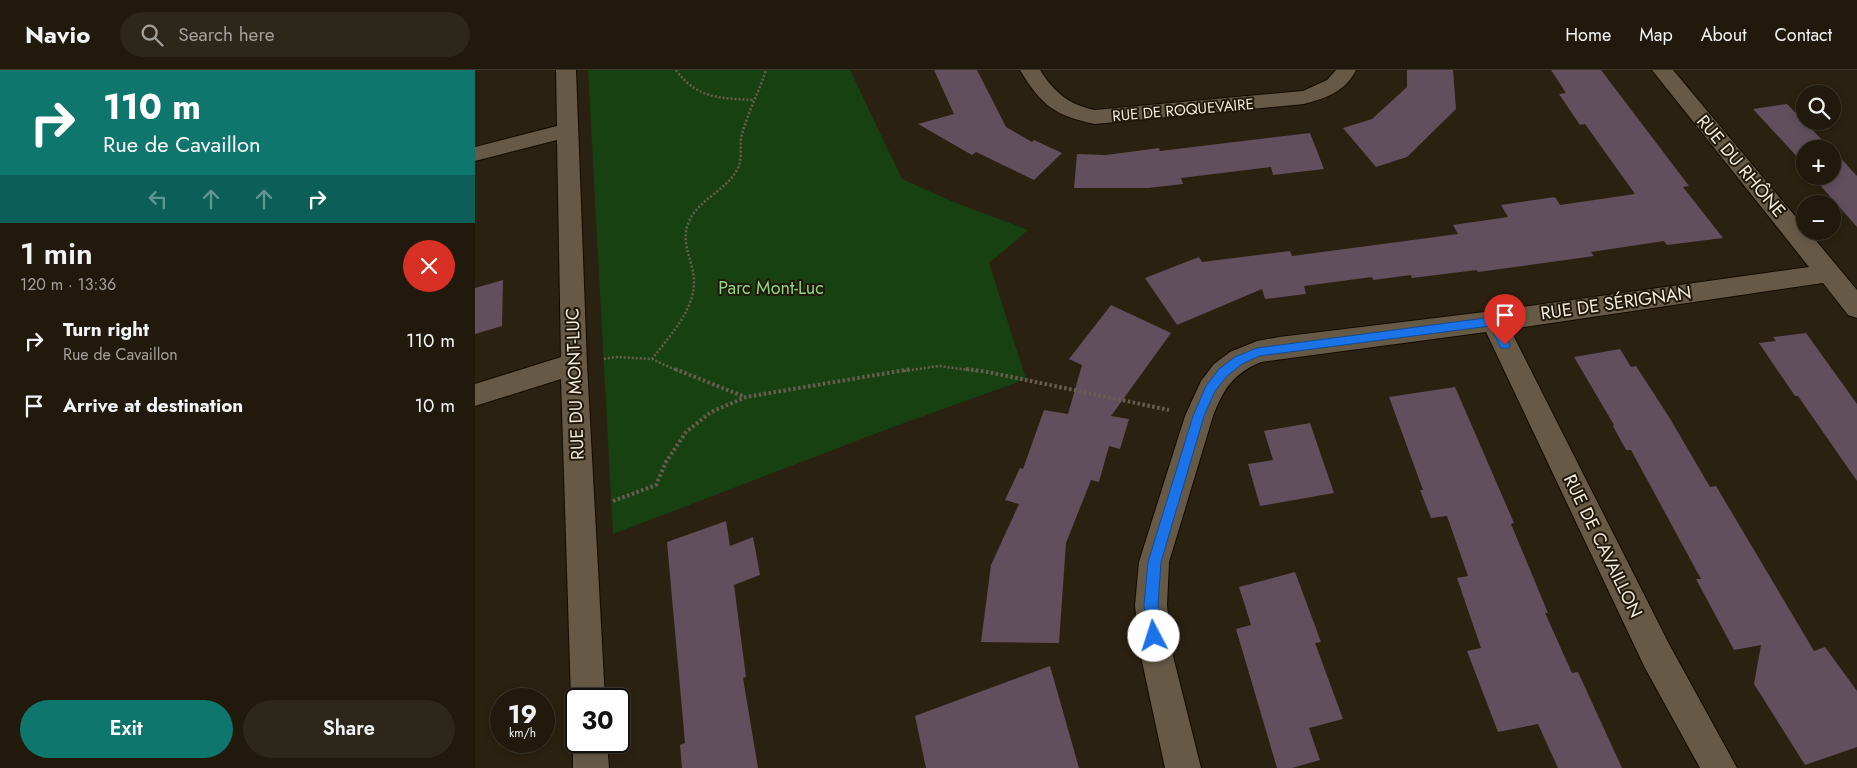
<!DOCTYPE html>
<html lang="en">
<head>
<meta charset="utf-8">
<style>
	:root { --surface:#20190c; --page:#2d261a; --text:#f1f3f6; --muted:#a2a09d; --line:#3d382d; --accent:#0f766e }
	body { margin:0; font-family:Jost,sans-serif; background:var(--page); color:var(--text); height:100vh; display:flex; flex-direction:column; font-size:19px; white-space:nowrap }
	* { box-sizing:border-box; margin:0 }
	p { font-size:16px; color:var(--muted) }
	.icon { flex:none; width:28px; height:28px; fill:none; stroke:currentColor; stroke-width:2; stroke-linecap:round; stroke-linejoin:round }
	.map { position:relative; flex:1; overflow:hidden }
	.side { display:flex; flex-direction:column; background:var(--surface); width:475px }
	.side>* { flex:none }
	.hud { background:#0f766e; color:#fff; overflow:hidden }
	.controls { position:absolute; left:1321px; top:15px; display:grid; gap:10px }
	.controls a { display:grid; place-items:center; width:45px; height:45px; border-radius:50%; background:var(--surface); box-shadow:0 2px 8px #0003,0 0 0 1px var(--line); font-size:25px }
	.speed { position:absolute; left:15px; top:618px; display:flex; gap:10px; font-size:25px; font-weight:700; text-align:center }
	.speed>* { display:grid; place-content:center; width:65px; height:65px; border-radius:50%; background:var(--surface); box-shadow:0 2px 8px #0003,0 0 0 1px var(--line); line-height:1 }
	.speed small { font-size:12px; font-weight:400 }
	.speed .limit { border:2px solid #111; border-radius:8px; background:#fff; color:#111 }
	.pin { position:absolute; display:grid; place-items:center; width:42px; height:42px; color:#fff; margin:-51px -21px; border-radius:50% 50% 50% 0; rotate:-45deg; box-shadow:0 0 5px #0007 }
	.pin .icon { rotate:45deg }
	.me { position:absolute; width:55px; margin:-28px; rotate:355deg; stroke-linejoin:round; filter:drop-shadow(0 0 4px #0008) }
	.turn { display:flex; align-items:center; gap:18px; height:105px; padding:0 20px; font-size:22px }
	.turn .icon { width:65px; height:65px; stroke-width:2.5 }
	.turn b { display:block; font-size:35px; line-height:42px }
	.lanes { display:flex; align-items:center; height:48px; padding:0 20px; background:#0003; justify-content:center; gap:25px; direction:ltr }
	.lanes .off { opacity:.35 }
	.round { display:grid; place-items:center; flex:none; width:52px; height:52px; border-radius:26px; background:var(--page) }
	.overview { display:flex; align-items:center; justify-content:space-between; height:85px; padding:0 20px }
	h1 { font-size:30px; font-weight:600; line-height:38px }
	.action { display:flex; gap:10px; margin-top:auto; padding:10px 20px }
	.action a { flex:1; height:58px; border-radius:30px; background:var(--accent); color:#fff; font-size:20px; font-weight:600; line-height:58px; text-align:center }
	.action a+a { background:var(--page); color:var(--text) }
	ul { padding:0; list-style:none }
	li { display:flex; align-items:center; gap:15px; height:65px; padding:0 20px }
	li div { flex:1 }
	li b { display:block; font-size:19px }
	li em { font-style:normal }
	header { display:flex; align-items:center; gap:30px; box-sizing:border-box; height:70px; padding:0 25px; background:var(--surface); border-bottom:1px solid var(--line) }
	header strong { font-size:24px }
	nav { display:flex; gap:28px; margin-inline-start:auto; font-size:18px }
	.search { width:350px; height:45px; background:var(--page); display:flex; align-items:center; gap:12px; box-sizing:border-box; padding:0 18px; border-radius:28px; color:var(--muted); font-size:19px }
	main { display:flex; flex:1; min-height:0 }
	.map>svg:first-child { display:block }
	.green { fill:#184111 }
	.building { fill:#614f5e }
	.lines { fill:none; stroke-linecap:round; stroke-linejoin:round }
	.minor-casing { stroke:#130b00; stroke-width:2 }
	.path-far1 { stroke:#675e4f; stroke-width:2.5; stroke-dasharray:2 2; stroke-linecap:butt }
	.path { stroke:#675e4f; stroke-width:4; stroke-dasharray:2.5 2.5; stroke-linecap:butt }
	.minor { fill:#665a47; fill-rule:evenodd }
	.route { fill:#1a73e8; stroke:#114b97 }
	.labels { text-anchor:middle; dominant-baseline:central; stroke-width:4; stroke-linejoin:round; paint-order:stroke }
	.far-street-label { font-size:15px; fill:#f1eadf; stroke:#211807 }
	.street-label { font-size:18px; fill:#f1eadf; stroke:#211807 }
	.park-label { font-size:18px; fill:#8fd583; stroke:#211807 }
</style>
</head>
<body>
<header>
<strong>Navio</strong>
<div class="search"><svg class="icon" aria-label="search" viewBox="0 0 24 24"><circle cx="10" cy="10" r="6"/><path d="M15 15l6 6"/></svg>Search here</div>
<nav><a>Home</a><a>Map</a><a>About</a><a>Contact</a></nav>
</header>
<main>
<section class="side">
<div class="hud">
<div class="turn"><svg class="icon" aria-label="right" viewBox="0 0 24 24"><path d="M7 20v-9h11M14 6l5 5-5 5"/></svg><div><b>110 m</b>Rue de Cavaillon</div></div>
<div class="lanes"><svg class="icon off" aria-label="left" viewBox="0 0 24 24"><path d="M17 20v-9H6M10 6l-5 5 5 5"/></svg><svg class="icon off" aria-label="ahead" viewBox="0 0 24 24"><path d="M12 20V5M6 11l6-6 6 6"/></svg><svg class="icon off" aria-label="ahead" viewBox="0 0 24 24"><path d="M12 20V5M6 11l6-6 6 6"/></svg><svg class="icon" aria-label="right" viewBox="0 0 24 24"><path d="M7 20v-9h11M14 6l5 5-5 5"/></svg></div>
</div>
<div class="overview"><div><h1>1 min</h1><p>120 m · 13:36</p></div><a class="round" style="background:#d93025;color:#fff"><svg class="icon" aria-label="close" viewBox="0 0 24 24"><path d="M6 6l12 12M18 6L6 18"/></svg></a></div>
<ul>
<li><svg class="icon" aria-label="right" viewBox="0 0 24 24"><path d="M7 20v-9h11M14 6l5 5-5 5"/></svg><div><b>Turn right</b><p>Rue de Cavaillon</p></div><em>110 m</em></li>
<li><svg class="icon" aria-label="arrive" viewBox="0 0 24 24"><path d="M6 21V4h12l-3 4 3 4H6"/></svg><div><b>Arrive at destination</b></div><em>10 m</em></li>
</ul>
<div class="action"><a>Exit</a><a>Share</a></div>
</section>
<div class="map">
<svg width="1382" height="698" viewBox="0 0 1382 698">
	<rect width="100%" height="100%" fill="#2b2110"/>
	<!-- green -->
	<polygon class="green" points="113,0 375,0 427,109 476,131 553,160 514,193 551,309 418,357 138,464"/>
	<!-- building -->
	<g class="building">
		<polygon points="459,0 502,0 531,57 557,72 559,70 587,83 559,110 501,82 497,85 443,54 479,44"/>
		<polygon points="932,0 978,0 981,39 932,87 901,97 868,58 897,49 932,17"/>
		<polygon points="1076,0 1126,0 1214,116 1208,117 1248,168 1192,175 1189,171 1116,182 1119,186 1003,202 1002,200 937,208 936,205 898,210 897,207 829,216 831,224 790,229 787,219 702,255 670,208 724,187 727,192 815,181 817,186 983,164 978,155 1033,147 1026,135 1080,127 1085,135 1160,124 1110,54 1105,55 1084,24 1091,23"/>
		<polygon points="1312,34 1356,79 1330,79 1330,98 1325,92 1327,92 1278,39"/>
		<polygon points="835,63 849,99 798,105 796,97 706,108 708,114 673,118 599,118 602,84 631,85 684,78 685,81"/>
		<polygon points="1358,80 1382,106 1382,157 1337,106 1358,106"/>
		<polygon points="28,210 27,256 0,264 0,218"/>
		<polygon points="636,235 696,263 636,346 654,349 645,379 634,376 624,412 616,410 591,473 584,573 506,572 516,495 544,434 530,430 545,398 548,399 569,340 593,344 607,295 594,289"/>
		<polygon points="1331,263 1382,334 1382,411 1323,326 1320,326 1284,273 1301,271 1298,267"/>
		<polygon points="1145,279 1156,297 1161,296 1194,347 1235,417 1241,416 1339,581 1350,577 1382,621 1382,677 1330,695 1279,614 1286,575 1259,580 1221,509 1226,509 1156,380 1151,380 1138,356 1139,355 1099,287"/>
		<polygon points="980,317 1039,453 1036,454 1073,543 1070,543 1097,603 1103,602 1147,698 1083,698 1063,654 1023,662 992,581 1006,578 982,508 993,506 972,446 956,448 945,420 948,420 914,327"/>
		<polygon points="835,353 859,423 785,436 773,394 798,390 789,361"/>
		<polygon points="251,451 255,476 278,467 285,505 259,515 271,607 268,608 283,698 207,698 205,675 210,673 192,472"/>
		<polygon points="820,502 846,572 840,573 868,649 834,658 845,690 817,698 802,698 761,559 776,555 764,517"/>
		<polygon points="575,596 604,698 451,698 440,646"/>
	</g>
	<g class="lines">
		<!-- minor casing -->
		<g class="minor-casing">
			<g id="minor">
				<polygon points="81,0 101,0 112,294 130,629 101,629 101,641 96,629 86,309 0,336 0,314 86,287 82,70 0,91 0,77 82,56"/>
				<path d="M545 0H565C579 22 594 35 620 40L828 21 852 10 861 0H881C870 22 851 28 829 34L620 54C580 46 566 35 545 0Z"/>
				<path d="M1177 0H1198L1330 158V161H1333L1382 220V248L1373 245 1348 213 1035 259 1194 574 1262 698H1225L1170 598 1011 262 786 292C758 304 749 318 738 346L694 492 692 535 697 582 726 698H690L665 582 660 535 664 492 710 346 726 311 739 294 755 282 782 271 804 267 1018 241 1334 197Z"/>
				<polygon points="101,663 101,671 132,671 134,698 98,698 98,671"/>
			</g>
		</g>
		<!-- path-far1 -->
		<g class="path-far1">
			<path d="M201 0C222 29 245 28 278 30"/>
			<polyline points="129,289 140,287 177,289 203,301"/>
			<path d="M177 289C193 268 218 242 219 214 220 193 205 175 213 154 222 129 252 121 263 98 268 88 264 75 267 64 273 42 284 22 291 0"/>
			<polyline points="429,301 464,296 501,301"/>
		</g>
		<!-- path -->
		<g class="path">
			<polyline points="200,299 270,327"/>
			<polyline points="491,299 513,302 694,340"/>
			<polyline points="138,431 181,415 191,392 211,362 236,342 271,327 436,299"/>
		</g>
		<!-- minor -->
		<use href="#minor" class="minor"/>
	</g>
	<!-- route -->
	<polygon class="route" points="1018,247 1021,248 1035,275 1034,278 1026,278 1015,256 784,286 767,294 752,306 740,321 729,346 686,492 683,535 686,566 684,571 679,573 674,571 669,535 673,492 718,346 731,316 744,299 760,287 782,278"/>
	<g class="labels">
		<!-- far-street labels -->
		<g class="far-street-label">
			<text transform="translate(708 40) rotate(-5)">RUE DE ROQUEVAIRE</text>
		</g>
		<!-- street labels -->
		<g class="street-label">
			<text transform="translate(1266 96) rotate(50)">RUE DU RHÔNE</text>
			<text transform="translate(1141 233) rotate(-8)">RUE DE SÉRIGNAN</text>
			<text transform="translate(100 314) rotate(-92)">RUE DU MONT-LUC</text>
			<text transform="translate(1128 476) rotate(64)">RUE DE CAVAILLON</text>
		</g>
		<!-- park labels -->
		<g class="park-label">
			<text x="296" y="218">Parc Mont-Luc</text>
		</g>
	</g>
</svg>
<div class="controls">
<a><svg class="icon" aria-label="search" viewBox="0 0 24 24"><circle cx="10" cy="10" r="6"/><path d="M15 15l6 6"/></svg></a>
<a>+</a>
<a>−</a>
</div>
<div class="speed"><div>19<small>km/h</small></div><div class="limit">30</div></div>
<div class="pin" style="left:1030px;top:275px;background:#d93025"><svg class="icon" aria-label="arrive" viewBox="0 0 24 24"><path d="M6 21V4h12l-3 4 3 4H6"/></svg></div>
<svg class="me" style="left:679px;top:566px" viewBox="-20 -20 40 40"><circle r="19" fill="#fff"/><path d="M0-13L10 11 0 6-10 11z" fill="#1a73e8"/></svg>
</div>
</main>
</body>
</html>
